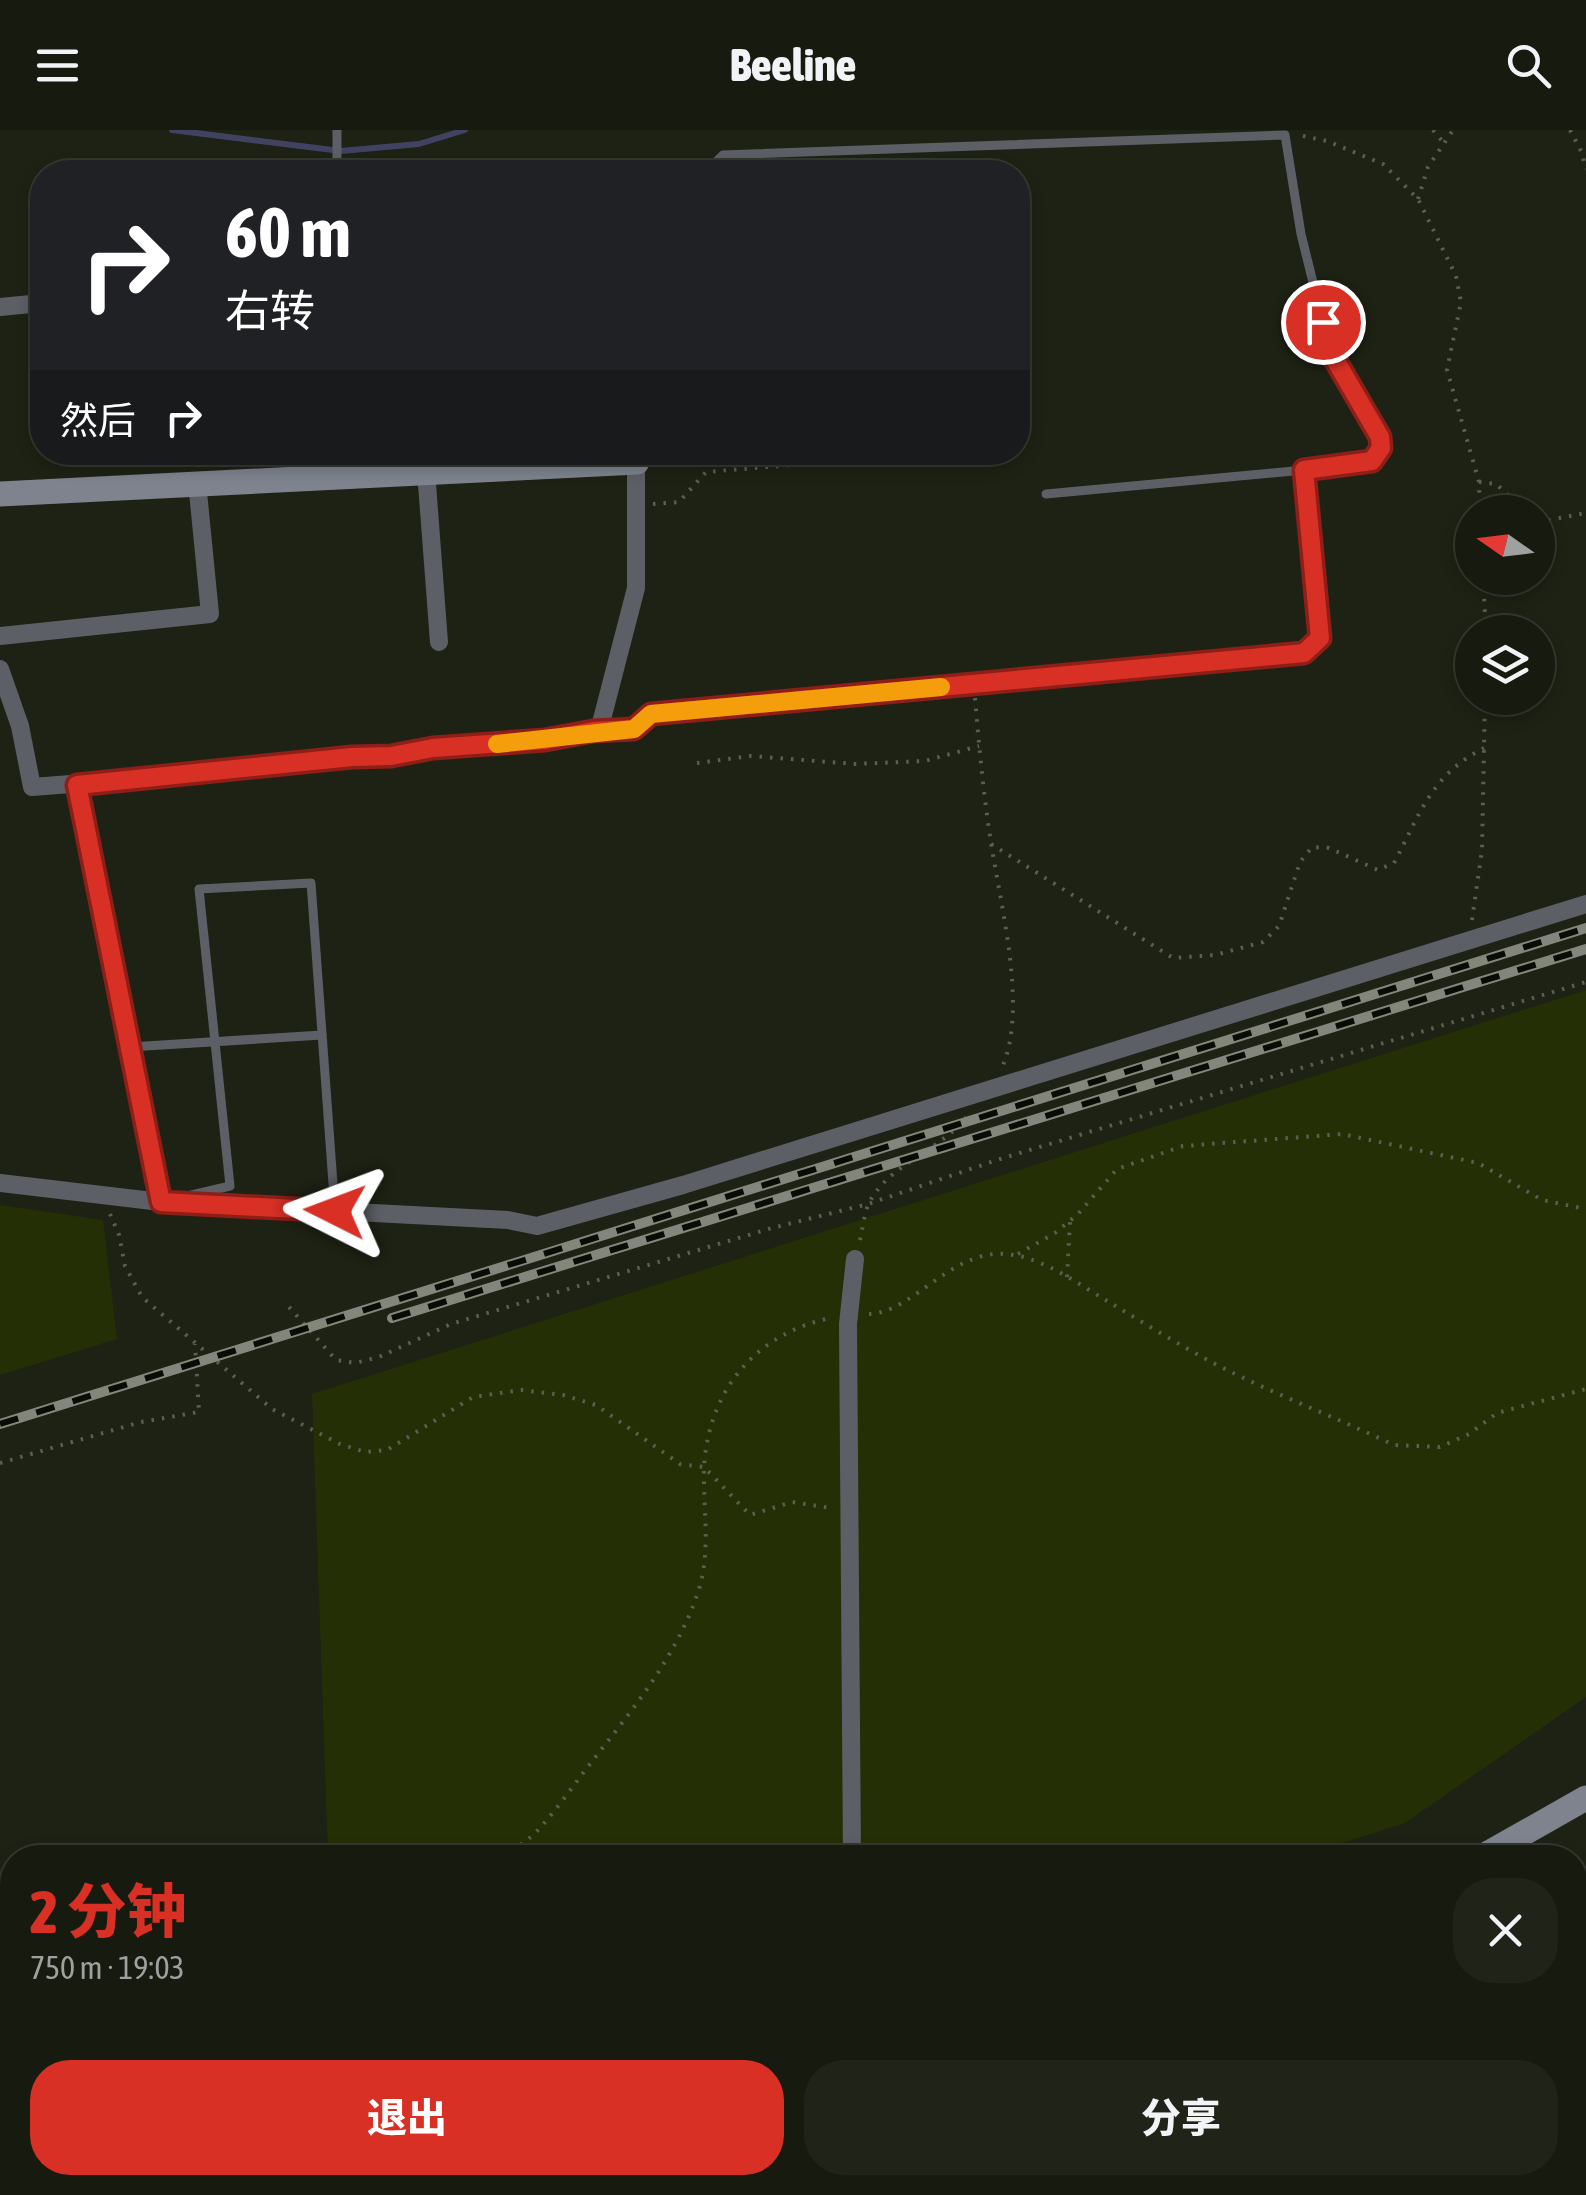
<!DOCTYPE html>
<html lang="zh">
<head>
<meta charset="utf-8">
<style>
	:root { --surface:#161a0f; --page:#1f2318; --text:#f1f3f6; --muted:#9ea19e; --line:#35382f; --accent:#d93025 }
	body { margin:0; font-family:"Asap Condensed","Noto Sans SC",sans-serif; background:var(--page); color:var(--text); height:100vh; display:flex; flex-direction:column; font-size:38px; white-space:nowrap }
	* { box-sizing:border-box; margin:0 }
	p { font-size:32px; color:var(--muted) }
	.icon { flex:none; width:55px; height:55px; fill:none; stroke:currentColor; stroke-width:2; stroke-linecap:round; stroke-linejoin:round }
	.map { position:relative; flex:1; overflow:hidden }
	.sheet { position:absolute; left:0px; top:1715px; width:1588px; height:350px; display:flex; flex-direction:column; background:var(--surface); border-radius:40px 40px 0 0; box-shadow:0 5px 15px #0003,0 0 0 2px var(--line) }
	.sheet>* { flex:none }
	.banner { position:absolute; left:30px; top:30px; width:1000px; height:305px; border-radius:40px; box-shadow:0 5px 15px #0003,0 0 0 2px var(--line); background:#202124; color:#fff; overflow:hidden }
	.needle { width:65px; rotate:284deg }
	.controls { position:absolute; left:1455px; top:365px; display:grid; gap:20px }
	.controls a { display:grid; place-items:center; width:100px; height:100px; border-radius:50%; background:var(--surface); box-shadow:0 5px 15px #0003,0 0 0 2px var(--line); font-size:50px }
	.pin { position:absolute; display:grid; place-items:center; width:85px; height:85px; color:#fff; margin:-42px; border:5px solid #fff; border-radius:50%; box-shadow:0 2px 10px #0007 }
	.me { position:absolute; width:110px; margin:-55px; rotate:273deg; stroke-linejoin:round; filter:drop-shadow(0 0 8px #0008) }
	.turn { display:flex; align-items:center; gap:35px; height:210px; padding:0 30px; font-size:45px }
	.turn .icon { width:130px; height:130px; stroke-width:2.5 }
	.turn b { display:block; font-size:70px; line-height:85px }
	.then { display:flex; align-items:center; height:95px; padding:0 30px; background:#0003; gap:20px; font-size:38px }
	.round { display:grid; place-items:center; flex:none; width:105px; height:105px; border-radius:40px; background:var(--page) }
	.headline { display:flex; align-items:center; justify-content:space-between; height:170px; padding:0 30px }
	h1 { font-size:60px; font-weight:800; line-height:75px; color:var(--accent) }
	.primary-button { display:flex; gap:20px; margin-top:auto; padding:20px 30px }
	.primary-button a { flex:1; height:115px; border-radius:40px; background:var(--accent); color:#fff; font-size:40px; font-weight:800; line-height:115px; text-align:center }
	.primary-button a+a { background:var(--page); color:var(--text) }
	header { display:flex; justify-content:space-between; align-items:center; height:130px; padding:0 30px; background:var(--surface); font-size:45px; font-weight:800 }
	.map>svg:first-child { display:block }
	.built { fill:#232a16 }
	.green { fill:#242f05 }
	.lines { fill:none; stroke-linecap:round; stroke-linejoin:round }
	.stream { stroke:#414262; stroke-width:6 }
	.river { stroke:#030234; stroke-width:38 }
	.path { stroke:#5a5f52; stroke-width:4; stroke-dasharray:2.5 8; stroke-linecap:butt }
	.lane { stroke:#5c5f66; stroke-width:9 }
	.street { stroke:#5c5f66; stroke-width:18 }
	.secondary { stroke:#7e838e; stroke-width:25 }
	.rail-casing { stroke:#83877b; stroke-width:10 }
	.rail { stroke:#090b05; stroke-width:6; stroke-dasharray:19; stroke-linecap:butt }
	.route-casing { stroke:#8d1f18; stroke-width:25 }
	.route { stroke:#d93025; stroke-width:18 }
	.slow { stroke:#f59e0b; stroke-width:18 }
</style>
</head>
<body>
<header><svg class="icon" aria-label="menu" viewBox="0 0 24 24"><path d="M4 6h16M4 12h16M4 18h16"/></svg>Beeline<svg class="icon" aria-label="search" viewBox="0 0 24 24"><circle cx="10" cy="10" r="6"/><path d="M15 15l6 6"/></svg></header>
<div class="map">
<svg width="1586" height="2065" viewBox="0 0 1586 2065">
	<rect width="100%" height="100%" fill="#1d2214"/>
	<!-- built -->
	<polygon class="built" points="1586,1896 1586,2065 1377,2065 1379,2053 1575,2052 1575,1902"/>
	<!-- green -->
	<g class="green">
		<polygon points="1586,860 1586,1567 1405,1693 1298,1727 328,1727 312,1264"/>
		<polygon points="0,1075 103,1090 117,1209 0,1245"/>
	</g>
	<g class="lines">
		<!-- stream -->
		<polyline class="stream" points="172,0 341,21 419,14 465,0"/>
		<!-- river -->
		<g class="river">
			<polyline points="1575,1767 1586,1761"/>
			<polyline points="1038,2065 1061,2052"/>
		</g>
		<!-- path -->
		<g class="path">
			<polyline points="1433,0 1443,12"/>
			<polyline points="1570,0 1581,21 1586,39"/>
			<polyline points="1303,6 1327,11 1383,34 1418,69 1456,146 1461,172 1447,240 1479,352 1480,382"/>
			<polyline points="1418,69 1428,37 1453,0"/>
			<polyline points="1479,352 1496,354 1527,382"/>
			<polyline points="653,374 679,372 706,342 953,322"/>
			<polyline points="1538,392 1586,383"/>
			<polyline points="1483,448 1486,502"/>
			<path d="M975 568C979 615 983 660 990 706 999 770 1028 875 1003 935"/>
			<polyline points="697,633 751,626 855,634 925,631 979,616"/>
			<path d="M991 714 1173 828 1215 825 1263 812 1279 796 1300 732 1312 717 1329 718 1378 740 1394 733C1420 684 1431 645 1484 618"/>
			<polyline points="1472,790 1482,720 1485,568"/>
			<polyline points="110,1084 119,1105 125,1136 142,1167 272,1279 340,1314 365,1322 387,1320 473,1267 521,1260 563,1265 596,1275 680,1334 704,1337 750,1385 792,1372 831,1378"/>
			<path d="M860 1110C863 1098 864 1082 870 1071 892 1032 939 1022 966 987"/>
			<polyline points="1018,1124 1055,1103 1078,1084 1117,1039 1183,1016 1342,1004 1478,1033 1542,1070 1586,1079"/>
			<polyline points="1067,1147 1070,1092"/>
			<polyline points="289,1177 336,1230 355,1233 379,1227 451,1194 772,1098 868,1074 1000,1029 1586,852"/>
			<path d="M869 1184C912 1183 952 1119 1006 1124 1043 1127 1078 1154 1109 1172 1147 1195 1187 1220 1227 1240 1282 1267 1339 1289 1394 1315L1440 1317 1469 1304 1497 1283 1586 1259"/>
			<polyline points="0,1333 141,1292 199,1282 195,1214"/>
			<path d="M504 1728C515 1718 529 1710 539 1699 556 1680 571 1659 586 1639 629 1584 678 1526 699 1459 711 1420 703 1378 704 1338 708 1261 755 1204 830 1188"/>
			<polyline points="0,1837 12,1822"/>
		</g>
		<!-- lane -->
		<g class="lane">
			<polyline points="337,42 337,0"/>
			<polyline points="1046,364 1304,340"/>
			<polyline points="599,600 634,599 651,585 1304,523 1320,508 1304,340 1372,331 1381,318 1379,307 1330,221 1301,104 1285,5 723,25 706,42"/>
			<polyline points="130,917 322,905"/>
			<polyline points="183,1067 230,1056 199,759 311,753 335,1081"/>
		</g>
		<!-- street -->
		<g class="street">
			<polyline points="0,177 31,174 42,168"/>
			<polyline points="426,341 439,512"/>
			<polyline points="0,506 210,484 197,352"/>
			<polyline points="0,539 20,596 32,657 215,643 352,627 391,626 433,618 545,610 593,601 601,593 636,458 636,323"/>
			<polyline points="77,655 161,1072"/>
			<polyline points="0,1053 161,1072 508,1090 537,1096 683,1055 1586,774"/>
			<polyline points="852,1728 848,1194 855,1129"/>
		</g>
		<!-- secondary -->
		<g class="secondary">
			<polyline points="0,364 637,332"/>
			<polyline points="1480,1728 1586,1668"/>
			<polyline points="1575,1873 1586,1867"/>
			<polyline points="881,2065 904,2052"/>
			<polyline points="1202,2065 1225,2052"/>
			<polyline points="1342,2065 1344,2052"/>
		</g>
		<!-- rail casing -->
		<g class="rail-casing">
			<g id="rail">
				<polyline points="392,1188 1586,819"/>
				<polyline points="0,1294 1586,798"/>
			</g>
		</g>
		<!-- rail -->
		<use href="#rail" class="rail"/>
	</g>
	<g class="lines">
		<!-- route casing -->
		<g class="route-casing">
			<polyline id="route" points="335,1081 161,1072 77,655 352,627 391,626 433,618 545,610 593,601 634,599 651,584 1304,523 1320,508 1304,340 1372,331 1381,318 1380,307 1330,221 1323,192"/>
		</g>
		<!-- route -->
		<use href="#route" class="route"/>
		<!-- slow -->
		<polyline class="slow" points="497,614 634,599 651,584 941,557"/>
	</g>
</svg>
<div class="controls">
<a><svg class="needle" viewBox="-14 -14 28 28"><path d="M0-13l5 13h-10z" fill="#e53935"/><path d="M0 13l5-13h-10z" fill="#9ea19e"/></svg></a>
<a><svg class="icon" aria-label="layers" viewBox="0 0 24 24"><path d="M12 4l9 5-9 5-9-5zM3 14l9 5 9-5"/></svg></a>
</div>
<div class="pin" style="left:1323px;top:192px;background:#d93025"><svg class="icon" aria-label="arrive" viewBox="0 0 24 24"><path d="M6 21V4h12l-3 4 3 4H6"/></svg></div>
<svg class="me" style="left:335px;top:1081px" viewBox="-20 -20 40 40"><path d="M0-17L14 15 0 8-14 15z" fill="#d93025" stroke="#fff" stroke-width="4"/></svg>
<div class="banner">
<div class="turn"><svg class="icon" aria-label="right" viewBox="0 0 24 24"><path d="M7 20v-9h11M14 6l5 5-5 5"/></svg><div><b>60 m</b>右转</div></div>
<div class="then">然后<svg class="icon" aria-label="right" viewBox="0 0 24 24"><path d="M7 20v-9h11M14 6l5 5-5 5"/></svg></div>
</div>
<section class="sheet">
<div class="headline"><div><h1>2 分钟</h1><p>750 m · 19:03</p></div><a class="round"><svg class="icon" aria-label="close" viewBox="0 0 24 24"><path d="M6 6l12 12M18 6L6 18"/></svg></a></div>
<div class="primary-button"><a>退出</a><a>分享</a></div>
</section>
</div>
</body>
</html>
